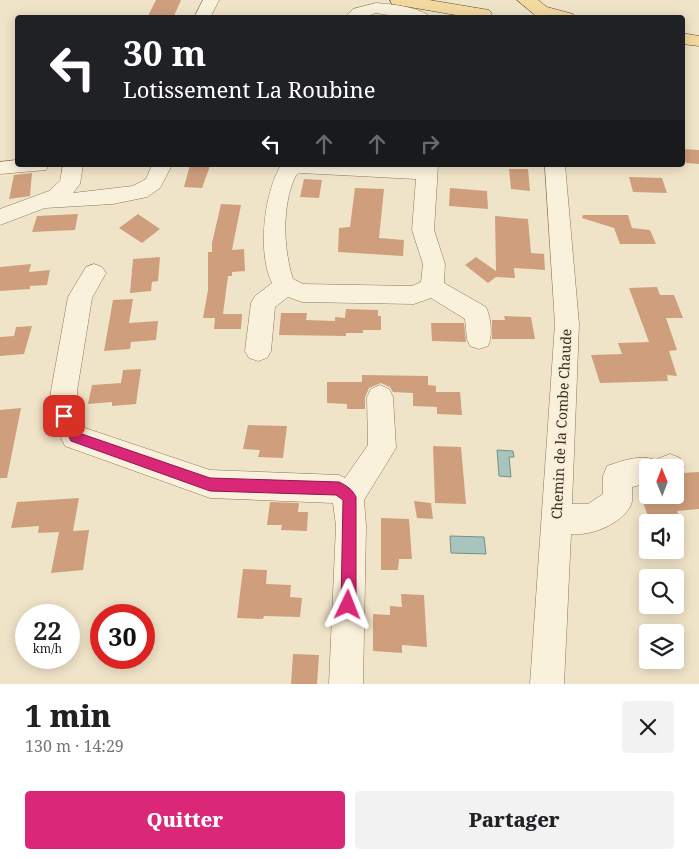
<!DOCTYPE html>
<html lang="fr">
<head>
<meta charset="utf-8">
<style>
	:root { --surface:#fff; --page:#f2f2f2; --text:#202124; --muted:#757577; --accent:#db2777 }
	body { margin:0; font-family:"Noto Serif",serif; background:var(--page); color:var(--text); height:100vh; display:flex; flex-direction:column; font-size:19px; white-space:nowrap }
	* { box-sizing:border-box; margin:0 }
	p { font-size:16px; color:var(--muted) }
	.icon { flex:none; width:28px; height:28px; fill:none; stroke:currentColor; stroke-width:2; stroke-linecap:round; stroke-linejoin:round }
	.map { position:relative; height:684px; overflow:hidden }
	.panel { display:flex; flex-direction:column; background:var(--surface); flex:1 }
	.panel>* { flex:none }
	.guide { position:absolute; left:15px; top:15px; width:670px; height:152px; border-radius:5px; box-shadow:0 2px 12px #0003; background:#202124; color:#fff; overflow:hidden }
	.needle { width:32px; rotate:359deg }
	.tools { position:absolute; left:639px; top:459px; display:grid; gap:10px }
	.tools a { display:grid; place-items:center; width:45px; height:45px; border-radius:5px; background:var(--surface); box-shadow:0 2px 12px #0003; font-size:25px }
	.speed { position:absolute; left:15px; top:604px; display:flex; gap:10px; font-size:25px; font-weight:700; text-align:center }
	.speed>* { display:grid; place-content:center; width:65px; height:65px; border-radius:50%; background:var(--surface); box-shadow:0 2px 12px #0003; line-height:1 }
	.speed small { font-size:12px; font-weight:400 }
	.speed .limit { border:8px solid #d22; background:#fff; color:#111 }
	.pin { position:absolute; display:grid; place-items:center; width:42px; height:42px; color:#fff; margin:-21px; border-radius:10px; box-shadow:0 2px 8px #0006 }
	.me { position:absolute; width:55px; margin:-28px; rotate:2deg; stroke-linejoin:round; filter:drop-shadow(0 0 4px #0008) }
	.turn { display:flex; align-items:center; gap:18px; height:105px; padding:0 25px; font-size:22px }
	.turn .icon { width:65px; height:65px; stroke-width:2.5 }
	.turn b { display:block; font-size:35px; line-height:42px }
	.lanes { display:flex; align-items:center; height:48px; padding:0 25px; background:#0003; justify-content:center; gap:25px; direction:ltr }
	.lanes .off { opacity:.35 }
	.round { display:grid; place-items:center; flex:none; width:52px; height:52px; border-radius:5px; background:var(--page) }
	.summary { display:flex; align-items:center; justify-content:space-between; height:85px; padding:0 25px }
	h1 { font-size:30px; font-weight:800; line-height:38px }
	.action { display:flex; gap:10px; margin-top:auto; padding:10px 25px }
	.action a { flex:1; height:58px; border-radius:5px; background:var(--accent); color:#fff; font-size:20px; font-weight:800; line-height:58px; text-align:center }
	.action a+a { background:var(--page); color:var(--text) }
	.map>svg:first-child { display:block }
	.water { fill:#a9c4bc; stroke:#6f938a }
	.building { fill:#cf9f7d }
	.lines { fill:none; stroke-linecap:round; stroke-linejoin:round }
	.minor-casing { stroke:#8d765c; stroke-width:1 }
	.major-casing { stroke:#5b4430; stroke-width:1 }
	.minor { fill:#faf1dc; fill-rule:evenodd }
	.major { fill:#f3d9a0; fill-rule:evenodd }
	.route { fill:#db2777; stroke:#8e194d }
	.labels { text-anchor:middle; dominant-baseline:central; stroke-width:4; stroke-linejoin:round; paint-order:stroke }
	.street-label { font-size:14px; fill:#3d2e20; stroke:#f7eed8 }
</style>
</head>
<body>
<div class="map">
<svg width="699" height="684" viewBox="0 0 699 684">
	<rect width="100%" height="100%" fill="#f0e4c8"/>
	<!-- water -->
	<g class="water">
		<polygon points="497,450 513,451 514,457 509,457 511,477 499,476"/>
		<polygon points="450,536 484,537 486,554 451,553"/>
	</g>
	<!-- building -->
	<g class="building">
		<polygon points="156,0 181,0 173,18 147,18"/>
		<polygon points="682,149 699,150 699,164 686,163"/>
		<polygon points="190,165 210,166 202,188 184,187"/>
		<polygon points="509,169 528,169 530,191 511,189"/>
		<polygon points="32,173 30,196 9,199 14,175"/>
		<polygon points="629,177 662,178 667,193 633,192"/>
		<polygon points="304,179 322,180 319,198 300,197"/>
		<polygon points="355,188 384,189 379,238 404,240 403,256 338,252 339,228 350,227"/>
		<polygon points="450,188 487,191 488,209 449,206"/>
		<polygon points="221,204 241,205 232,250 244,249 245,271 232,272 232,276 228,276 223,314 242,314 241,329 214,329 215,318 203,318 208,290 208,252 212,252 212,243"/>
		<polygon points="78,214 75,230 32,232 37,216"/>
		<polygon points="138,214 160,229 142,243 119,228"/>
		<polygon points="583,215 628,215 632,228 650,230 656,244 620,244 614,228 582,218"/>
		<polygon points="495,216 528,219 531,253 544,254 545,270 514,268 515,278 496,277 488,283 465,265 476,257 496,271"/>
		<polygon points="160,257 158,281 152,282 151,291 130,293 133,259"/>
		<polygon points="31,264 29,272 50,270 47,285 30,286 30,289 0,291 0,267"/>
		<polygon points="657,287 660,295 674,295 683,318 666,318 677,350 669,351 677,376 667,375 668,381 600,383 591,355 622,354 618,343 649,342 629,288"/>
		<polygon points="133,299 129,323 158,321 156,340 131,342 130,349 104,351 113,300"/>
		<polygon points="346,309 378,310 378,316 381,316 381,330 363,330 363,333 346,333 346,336 279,335 281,313 307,313 306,320 335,321 335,317 345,318"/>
		<polygon points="504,316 531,317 535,339 492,339 492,320 505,320"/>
		<polygon points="431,323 464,323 466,342 432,341"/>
		<polygon points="32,326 24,354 0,356 0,337 14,336 16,327"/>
		<polygon points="141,369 136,404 112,406 112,402 88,404 92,385 121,383 123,370"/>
		<polygon points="362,375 428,376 428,385 436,386 436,392 460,392 462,415 437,414 437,407 413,406 413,393 393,392 390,387 381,383 369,388 365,397 365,409 347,409 347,404 327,403 327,382 362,382"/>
		<polygon points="21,408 7,478 0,478 0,410"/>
		<polygon points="248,425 287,426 283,458 258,457 260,450 243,449"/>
		<polygon points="433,446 461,447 466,504 435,503"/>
		<polygon points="699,472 699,509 677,511 678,514 648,516 640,494 675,495 675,480 681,478 683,473"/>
		<polygon points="79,498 73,531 89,530 83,570 51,573 59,532 38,533 39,526 11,528 17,502"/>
		<polygon points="414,501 431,503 433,519 417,518"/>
		<polygon points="270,502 299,503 298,512 308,512 307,531 281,530 282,525 267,525"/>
		<polygon points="381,518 409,519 412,559 399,559 398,570 381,570"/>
		<polygon points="243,569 267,570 266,584 291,585 290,597 302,598 300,617 264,616 263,619 237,618"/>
		<polygon points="401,594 424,595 427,647 402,645 402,653 373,651 373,614 390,615 390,606 402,607"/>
		<polygon points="293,654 319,655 317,684 291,684"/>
	</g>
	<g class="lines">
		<!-- minor casing -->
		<g class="minor-casing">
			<g id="minor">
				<polygon points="203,0 219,0 210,18 194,18"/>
				<path d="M376 3C390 4 422 7 431 18H407L376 13 362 18H344L353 9Z"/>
				<polygon points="18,160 18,165 49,165 46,170 0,174 0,162"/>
				<polygon points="63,165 83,165 80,184 73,193 133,186 146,179 152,165 172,165 160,188 147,197 113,204 45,208 0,225 0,209 49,191 60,181"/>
				<path d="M281 165H438L434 230 445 264 444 283 486 307C491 318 493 335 488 346L479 349 470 346 467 339 465 319 431 298 414 304 302 302 288 297 275 307 271 351 267 358 258 361 249 358 245 351 251 303 255 296 272 283C257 253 264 193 281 165ZM301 173 416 179 412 230 423 264 421 282 412 286 303 284 293 279C283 248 282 206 295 177L297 174Z"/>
				<path d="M545 165H565L579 324 572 504H588L603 494V476L607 466C621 461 641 454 655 460L670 454 680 458 684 467 680 476 675 478V468H648V483L632 487C632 495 634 503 628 510 616 526 590 536 571 534L564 684H530L555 324Z"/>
				<polygon points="94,264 102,267 106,273 92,298 77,391 78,415 85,428 210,470 339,475 345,478 368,445 367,397 371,389 380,385 389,389 393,397 396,448 364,500 366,526 363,684 329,684 336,526 333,503 210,498 65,446 50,416 51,391 68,297 86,267"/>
			</g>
		</g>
		<!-- major casing -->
		<g class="major-casing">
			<g id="major">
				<polygon points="390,0 429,0 489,10 492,14 489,18 473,18 398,5 392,4"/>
				<polygon points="517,0 538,0 547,7 573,14 575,18 545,18 535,15"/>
				<polygon points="682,33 699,36 699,46 682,44"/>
			</g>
		</g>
		<!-- minor -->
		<use href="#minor" class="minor"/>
		<!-- major -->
		<use href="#major" class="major"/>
	</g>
	<!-- route -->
	<path class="route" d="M64 410 68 412 79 433 210 478 339 482C346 485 353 490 356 497V605L354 610 348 612 343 610 341 605 343 500 336 495 210 491 71 441 58 416 60 412Z"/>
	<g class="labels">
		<!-- street labels -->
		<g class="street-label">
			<text transform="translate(561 424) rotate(-87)">Chemin de la Combe Chaude</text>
		</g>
	</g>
</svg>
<div class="tools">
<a><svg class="needle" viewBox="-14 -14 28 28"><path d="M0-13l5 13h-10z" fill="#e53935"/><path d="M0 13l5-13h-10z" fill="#757577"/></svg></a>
<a><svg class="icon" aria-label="sound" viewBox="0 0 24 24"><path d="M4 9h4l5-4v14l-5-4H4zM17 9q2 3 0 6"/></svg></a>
<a><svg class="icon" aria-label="search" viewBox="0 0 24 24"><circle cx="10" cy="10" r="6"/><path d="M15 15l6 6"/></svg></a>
<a><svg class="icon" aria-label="layers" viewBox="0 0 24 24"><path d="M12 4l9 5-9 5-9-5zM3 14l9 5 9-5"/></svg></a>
</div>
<div class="speed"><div>22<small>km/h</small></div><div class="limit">30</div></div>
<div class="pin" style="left:64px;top:416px;background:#d93025"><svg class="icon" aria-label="arrive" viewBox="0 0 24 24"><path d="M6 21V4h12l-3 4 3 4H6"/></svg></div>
<svg class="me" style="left:348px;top:605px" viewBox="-20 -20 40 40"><path d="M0-17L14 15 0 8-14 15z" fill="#db2777" stroke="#fff" stroke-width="4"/></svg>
<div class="guide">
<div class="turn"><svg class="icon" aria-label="left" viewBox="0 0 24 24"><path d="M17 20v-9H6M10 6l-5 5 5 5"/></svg><div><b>30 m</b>Lotissement La Roubine</div></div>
<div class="lanes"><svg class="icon" aria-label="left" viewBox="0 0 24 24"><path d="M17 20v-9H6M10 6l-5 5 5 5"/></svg><svg class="icon off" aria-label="ahead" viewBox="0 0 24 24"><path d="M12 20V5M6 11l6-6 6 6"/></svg><svg class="icon off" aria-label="ahead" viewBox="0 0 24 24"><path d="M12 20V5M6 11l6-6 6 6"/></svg><svg class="icon off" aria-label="right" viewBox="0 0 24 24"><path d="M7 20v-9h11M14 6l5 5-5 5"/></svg></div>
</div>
</div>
<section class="panel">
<div class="summary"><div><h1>1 min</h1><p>130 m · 14:29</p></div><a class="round"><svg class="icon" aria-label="close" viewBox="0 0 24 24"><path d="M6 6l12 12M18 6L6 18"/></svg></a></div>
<div class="action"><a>Quitter</a><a>Partager</a></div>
</section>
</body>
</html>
